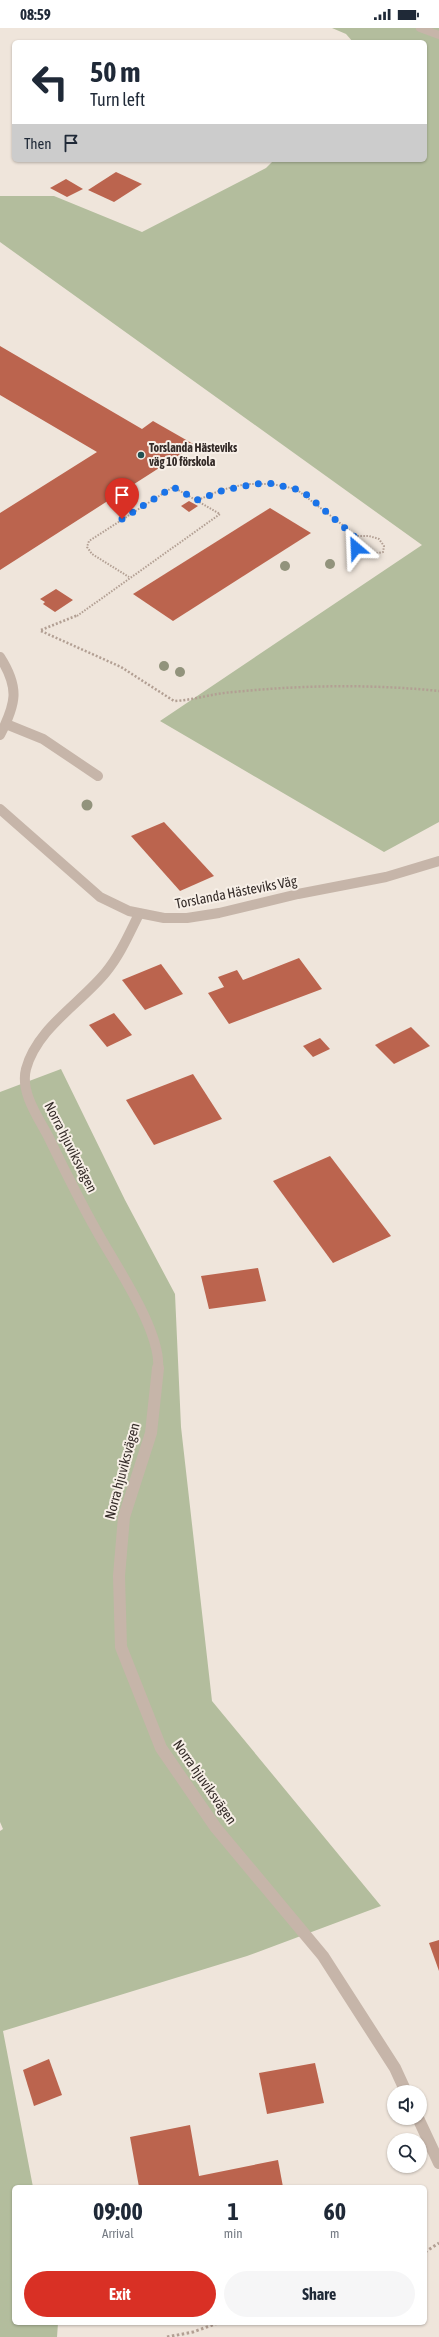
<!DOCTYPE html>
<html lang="en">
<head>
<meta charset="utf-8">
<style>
	:root { --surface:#fff; --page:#f6f6f7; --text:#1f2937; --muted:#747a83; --accent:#d93025 }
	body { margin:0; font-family:"Asap Condensed",sans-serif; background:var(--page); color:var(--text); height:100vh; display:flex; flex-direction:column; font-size:15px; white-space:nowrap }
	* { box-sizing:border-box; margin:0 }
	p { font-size:13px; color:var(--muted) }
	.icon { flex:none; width:22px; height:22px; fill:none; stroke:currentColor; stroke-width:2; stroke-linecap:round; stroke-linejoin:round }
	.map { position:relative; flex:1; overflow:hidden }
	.details { position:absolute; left:12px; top:2157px; width:415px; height:140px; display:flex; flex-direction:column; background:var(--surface); border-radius:6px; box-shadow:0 1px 3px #0004 }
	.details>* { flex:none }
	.hud { position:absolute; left:12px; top:12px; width:415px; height:122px; border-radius:6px; box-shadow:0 1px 3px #0004; background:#fff; color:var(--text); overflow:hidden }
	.tools { position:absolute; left:387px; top:2057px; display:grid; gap:8px }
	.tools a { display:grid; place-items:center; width:40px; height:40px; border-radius:50%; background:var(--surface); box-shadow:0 1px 3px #0004; font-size:20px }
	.pin { position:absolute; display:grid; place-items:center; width:34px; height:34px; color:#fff; margin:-41px -17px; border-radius:50% 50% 50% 0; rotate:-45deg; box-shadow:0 0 4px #0007 }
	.pin .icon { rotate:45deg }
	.me { position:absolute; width:44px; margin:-22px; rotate:334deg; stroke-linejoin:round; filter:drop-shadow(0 0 3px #0008) }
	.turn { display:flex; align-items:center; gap:14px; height:84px; padding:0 12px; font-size:18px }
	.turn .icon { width:52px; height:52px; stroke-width:2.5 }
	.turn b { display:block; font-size:28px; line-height:34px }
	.then { display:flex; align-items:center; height:38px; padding:0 12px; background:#0003; gap:8px; font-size:15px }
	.eta { display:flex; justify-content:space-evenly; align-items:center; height:68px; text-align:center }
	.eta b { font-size:24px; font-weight:700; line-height:28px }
	.primary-button { display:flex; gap:8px; margin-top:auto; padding:8px 12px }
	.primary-button a { flex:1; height:46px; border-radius:24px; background:var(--accent); color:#fff; font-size:16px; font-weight:700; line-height:46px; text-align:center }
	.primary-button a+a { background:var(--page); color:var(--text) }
	.status { display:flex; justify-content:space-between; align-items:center; height:28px; padding:0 20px; background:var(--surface); direction:ltr }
	.status svg { height:11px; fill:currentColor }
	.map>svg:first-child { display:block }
	.green { fill:#b3bd9d }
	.building { fill:#bb644e }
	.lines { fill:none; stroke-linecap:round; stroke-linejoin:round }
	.path-far2 { stroke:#b29f93; stroke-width:2; stroke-dasharray:1.5 1.5; stroke-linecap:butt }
	.path-far1 { stroke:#b29f93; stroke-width:2.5; stroke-dasharray:2 2; stroke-linecap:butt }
	.path { stroke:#b29f93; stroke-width:3; stroke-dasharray:2.5 2.5; stroke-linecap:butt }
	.minor-far2 { stroke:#c6b5a9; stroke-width:8 }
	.minor-far1 { stroke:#c6b5a9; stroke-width:10 }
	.minor { stroke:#c6b5a9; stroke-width:12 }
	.tree { fill:#92937c }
	.route { stroke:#1a73e8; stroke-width:7; stroke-dasharray:0 12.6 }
	.poi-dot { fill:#215052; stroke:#f7efe7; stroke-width:1.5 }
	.labels { text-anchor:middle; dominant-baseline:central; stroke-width:4; stroke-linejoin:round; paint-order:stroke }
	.far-poi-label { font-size:12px; font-weight:bold; fill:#342b28; stroke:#f7efe7; text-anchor:start }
	.street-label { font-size:14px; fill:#342b28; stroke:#f7efe7 }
</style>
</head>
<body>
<div class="status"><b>08:59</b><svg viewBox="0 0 49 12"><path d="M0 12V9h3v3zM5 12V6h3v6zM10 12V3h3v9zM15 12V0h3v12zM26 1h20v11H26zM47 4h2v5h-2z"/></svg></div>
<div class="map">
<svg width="439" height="2309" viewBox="0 0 439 2309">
	<rect width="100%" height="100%" fill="#efe5db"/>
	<!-- green -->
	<g class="green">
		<polygon points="332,0 439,0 439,794 384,824 160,693 422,517 0,214 0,168 54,168 142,204 266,140 274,132 425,132 425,14 353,14 346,6"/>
		<polygon points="61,1041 125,1172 175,1266 181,1399 212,1673 381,1878 247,1928 3,2003 33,2159 14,2159 14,2295 58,2295 57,2309 0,2309 0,1803 3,1801 0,1794 0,1064"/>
	</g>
	<!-- building -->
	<g class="building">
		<polygon points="116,144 142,156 114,174 88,162"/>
		<polygon points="66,151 83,161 67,169 50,160"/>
		<polygon points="0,318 142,401 153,393 195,417 0,542 0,485 97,424 0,367"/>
		<polygon points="189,473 198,478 189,484 181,478"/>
		<polygon points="270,480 311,505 173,593 133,566"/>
		<polygon points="56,561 73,572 55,584 43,576 45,574 40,571"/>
		<polygon points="164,794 214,848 180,863 131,808"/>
		<polygon points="299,930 322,961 229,996 208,965 224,959 218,949 237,942 243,952"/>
		<polygon points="161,936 183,966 145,982 122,952"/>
		<polygon points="114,985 132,1007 107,1019 89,997"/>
		<polygon points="411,999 430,1018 394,1036 375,1017"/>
		<polygon points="320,1010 330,1021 313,1029 303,1018"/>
		<polygon points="193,1046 222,1091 154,1117 126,1072"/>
		<polygon points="330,1128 391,1208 333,1235 273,1153"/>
		<polygon points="258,1240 266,1273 209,1281 201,1248"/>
		<polygon points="439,1912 439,1943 429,1915"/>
		<polygon points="49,2031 62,2067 34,2078 23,2042"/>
		<polygon points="315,2035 324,2075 267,2086 259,2045"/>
		<polygon points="190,2097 199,2148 278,2132 283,2159 139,2159 130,2109"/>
	</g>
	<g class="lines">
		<!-- path-far2 -->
		<g class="path-far2">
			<polyline points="198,472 221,462 246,456 272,456 296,461 349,502 360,524 368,527 383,524 384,518 379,511 369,508 354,508"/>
			<polyline points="77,588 220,486 173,459 89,513 87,519 92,526 129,549"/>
		</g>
		<!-- path-far1 -->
		<g class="path-far1">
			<polyline points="41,602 78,587"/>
			<path d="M41 603 121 639 174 673C195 672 214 665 234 664 303 657 371 656 439 663"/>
		</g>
		<!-- path -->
		<g class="path">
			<polyline points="425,2224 439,2215"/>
			<polyline points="167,2309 193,2304 218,2295"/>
		</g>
		<!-- minor-far2 -->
		<polyline class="minor-far2" points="420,0 439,7"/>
		<!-- minor-far1 -->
		<g class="minor-far1">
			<path d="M0 629C20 660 16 676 0 707"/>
			<polyline points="6,696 43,711 98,748"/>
			<polyline points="0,781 100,869 129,883 164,890 187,890 219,885 298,866 386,849 439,833"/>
			<path d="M139 886C129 906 120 927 106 944 81 975 37 1000 26 1041 20 1064 38 1089 48 1108 63 1139 78 1170 95 1200 114 1235 162 1303 158 1341"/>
		</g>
		<!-- minor -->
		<g class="minor">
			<polyline points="158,1340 151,1405 124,1489 119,1548 121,1619 161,1720 216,1800 323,1928 395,2040 406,2064"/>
			<polyline points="418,2090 439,2135"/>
		</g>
	</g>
	<!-- trees -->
	<g class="tree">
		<circle cx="330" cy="536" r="5"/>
		<circle cx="285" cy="538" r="5"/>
		<circle cx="164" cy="638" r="5"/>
		<circle cx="180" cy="644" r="5"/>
		<circle cx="87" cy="777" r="5.5"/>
	</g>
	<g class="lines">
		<!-- route -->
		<polyline class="route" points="122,491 173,459 197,472 224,462 255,456 269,455 296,461 307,467 354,508 356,520"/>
	</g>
	<!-- markers -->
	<circle class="poi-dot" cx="141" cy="427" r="4"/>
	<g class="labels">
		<!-- far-poi labels -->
		<g class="far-poi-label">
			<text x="149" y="420">Torslanda Hästeviks<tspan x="149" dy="14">väg 10 förskola</tspan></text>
		</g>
		<!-- street labels -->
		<g class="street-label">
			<text transform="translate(236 864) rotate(-11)">Torslanda Hästeviks Väg</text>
			<text transform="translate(71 1119) rotate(63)">Norra hjuviksvägen</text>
			<text transform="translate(122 1443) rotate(-75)">Norra hjuviksvägen</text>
			<text transform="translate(205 1754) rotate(55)">Norra hjuviksvägen</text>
		</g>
	</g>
</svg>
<div class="tools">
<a><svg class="icon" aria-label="sound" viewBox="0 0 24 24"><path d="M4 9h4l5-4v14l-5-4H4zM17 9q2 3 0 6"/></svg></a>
<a><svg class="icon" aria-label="search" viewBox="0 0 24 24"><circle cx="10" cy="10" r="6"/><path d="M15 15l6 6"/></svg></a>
</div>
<div class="pin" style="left:122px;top:491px;background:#d93025"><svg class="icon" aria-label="arrive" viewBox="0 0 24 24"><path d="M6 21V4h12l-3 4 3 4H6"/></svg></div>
<svg class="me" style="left:356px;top:520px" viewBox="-20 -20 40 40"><path d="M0-17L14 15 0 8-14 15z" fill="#1a73e8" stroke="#fff" stroke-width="4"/></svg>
<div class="hud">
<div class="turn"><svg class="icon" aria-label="left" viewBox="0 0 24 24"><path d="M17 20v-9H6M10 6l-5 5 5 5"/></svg><div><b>50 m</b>Turn left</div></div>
<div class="then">Then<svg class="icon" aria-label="arrive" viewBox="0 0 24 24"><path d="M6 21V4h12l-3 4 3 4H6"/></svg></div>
</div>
<section class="details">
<div class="eta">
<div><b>09:00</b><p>Arrival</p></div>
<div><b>1</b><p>min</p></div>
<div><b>60</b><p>m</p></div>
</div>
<div class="primary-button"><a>Exit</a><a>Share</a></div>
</section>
</div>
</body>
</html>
